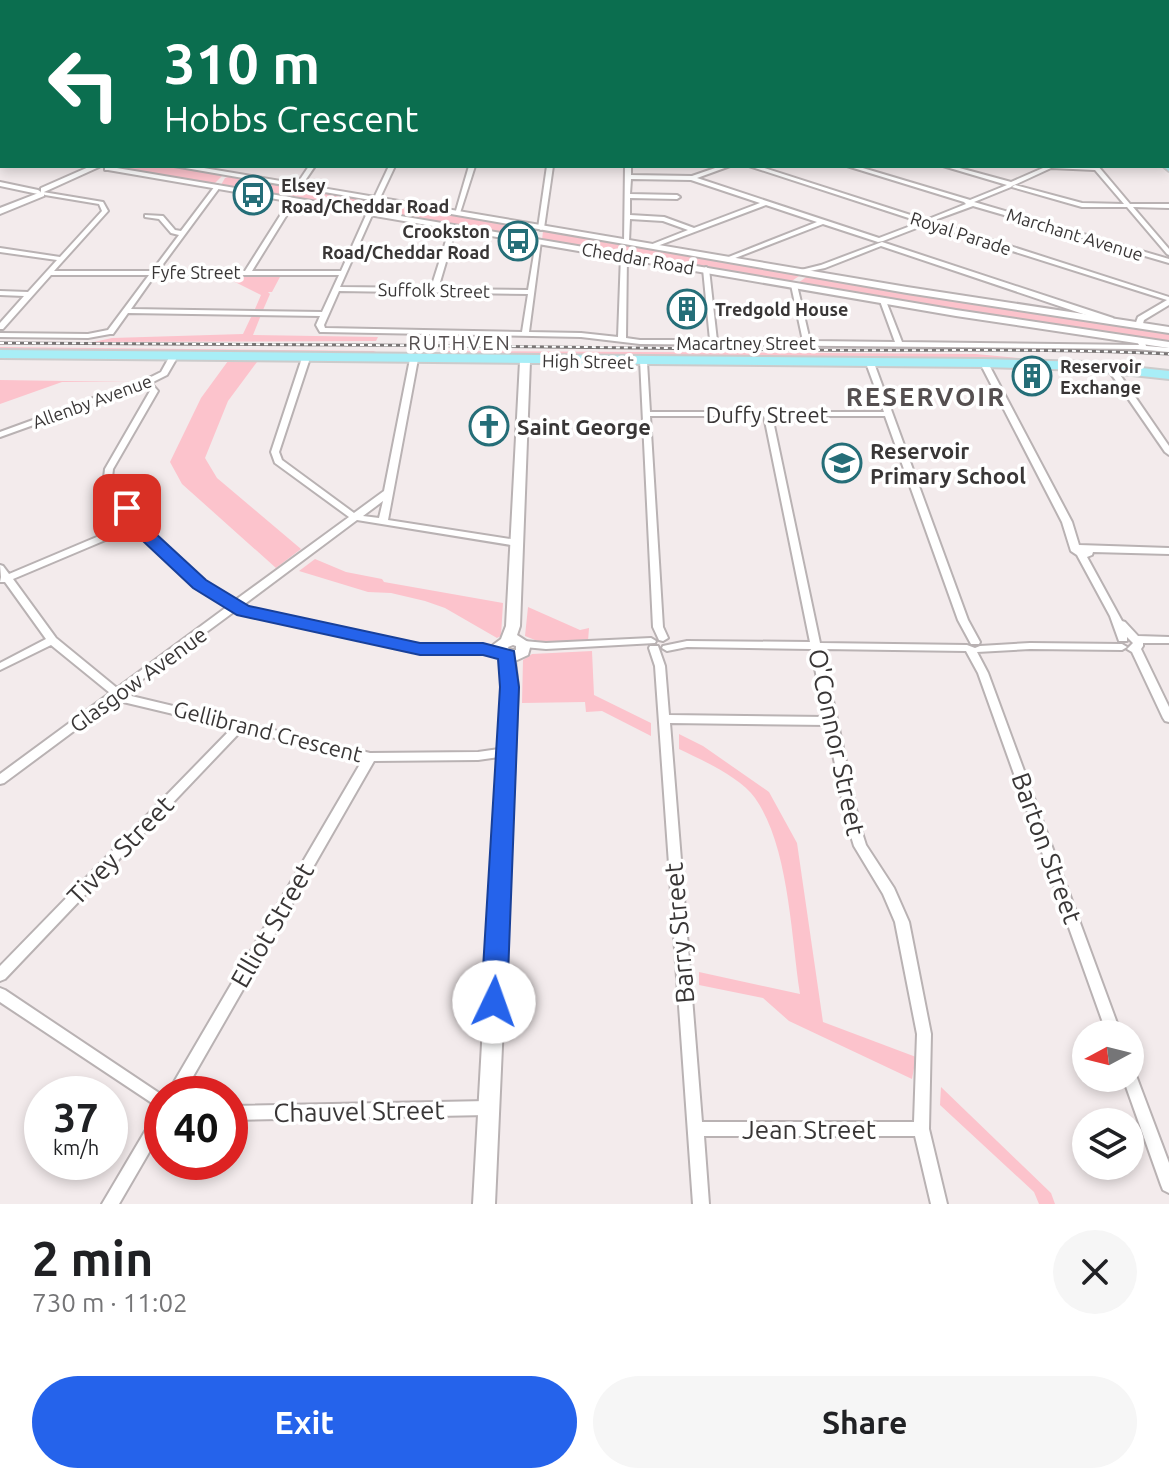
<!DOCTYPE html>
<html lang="en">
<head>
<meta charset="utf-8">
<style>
	:root { --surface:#fff; --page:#f6f6f6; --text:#202124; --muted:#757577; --accent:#2563eb }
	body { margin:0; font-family:Ubuntu,sans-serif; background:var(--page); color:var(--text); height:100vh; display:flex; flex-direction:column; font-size:30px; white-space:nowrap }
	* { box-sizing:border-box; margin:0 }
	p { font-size:26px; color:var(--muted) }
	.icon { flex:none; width:44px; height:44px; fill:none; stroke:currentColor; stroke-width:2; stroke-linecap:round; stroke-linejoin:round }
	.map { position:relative; height:1204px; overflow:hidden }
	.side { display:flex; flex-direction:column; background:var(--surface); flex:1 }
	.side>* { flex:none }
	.hud { position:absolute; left:0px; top:0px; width:1170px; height:168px; box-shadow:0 4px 12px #0003; background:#0b6e4f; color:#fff; overflow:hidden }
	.needle { width:52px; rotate:263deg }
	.fabs { position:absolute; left:1072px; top:1020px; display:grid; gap:16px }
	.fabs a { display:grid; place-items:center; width:72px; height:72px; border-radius:50%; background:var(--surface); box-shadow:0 4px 12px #0003; font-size:40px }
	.speed { position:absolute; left:24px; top:1076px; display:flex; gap:16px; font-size:40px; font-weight:700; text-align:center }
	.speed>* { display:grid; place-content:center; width:104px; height:104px; border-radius:50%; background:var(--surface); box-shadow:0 4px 12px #0003; line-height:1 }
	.speed small { font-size:20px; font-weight:400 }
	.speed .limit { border:12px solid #d22; background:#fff; color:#111 }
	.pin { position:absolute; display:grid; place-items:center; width:68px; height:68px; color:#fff; margin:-34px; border-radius:16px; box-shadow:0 4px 12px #0006 }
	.me { position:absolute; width:88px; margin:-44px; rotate:3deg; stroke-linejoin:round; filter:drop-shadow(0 0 6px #0008) }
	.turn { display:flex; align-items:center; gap:28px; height:168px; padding:0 32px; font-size:36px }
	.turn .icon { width:104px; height:104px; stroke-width:2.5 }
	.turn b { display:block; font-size:56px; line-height:68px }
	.round { display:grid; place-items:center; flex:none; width:84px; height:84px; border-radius:42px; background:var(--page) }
	.overview { display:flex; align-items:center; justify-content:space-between; height:136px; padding:0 32px }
	h1 { font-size:48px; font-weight:700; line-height:60px }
	.button { display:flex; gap:16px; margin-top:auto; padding:16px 32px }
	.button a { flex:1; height:92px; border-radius:48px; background:var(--accent); color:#fff; font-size:32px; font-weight:700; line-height:92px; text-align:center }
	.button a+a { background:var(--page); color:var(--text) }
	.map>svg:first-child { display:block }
	.green { fill:#fcc3cc }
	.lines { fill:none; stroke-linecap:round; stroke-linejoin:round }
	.stream { stroke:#bf7a87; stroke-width:2 }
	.street-casing { stroke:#b9b2b3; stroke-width:4 }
	.secondary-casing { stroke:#b9b2b3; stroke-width:4 }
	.primary-casing { stroke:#cccbcb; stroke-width:4 }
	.street { fill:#fff; fill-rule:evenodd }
	.secondary { fill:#fff; fill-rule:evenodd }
	.primary { fill:#a8eef7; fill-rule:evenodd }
	.rail-casing { stroke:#797575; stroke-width:3 }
	.rail { stroke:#fff; stroke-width:2; stroke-dasharray:4; stroke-linecap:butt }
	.route { fill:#2563eb; stroke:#184099; stroke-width:2 }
	.labels { text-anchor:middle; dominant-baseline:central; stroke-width:7; stroke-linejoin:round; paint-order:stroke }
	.far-poi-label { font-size:18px; font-weight:bold; fill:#393636; stroke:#fff; text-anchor:start }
	.far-street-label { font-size:18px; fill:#393636; stroke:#fff }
	.far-neighbourhood-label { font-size:20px; letter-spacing:2px; fill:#554f50; stroke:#fff }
	.street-label { font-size:22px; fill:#393636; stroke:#fff }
	.poi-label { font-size:22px; font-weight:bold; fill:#393636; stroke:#fff; text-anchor:start }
	.far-district-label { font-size:26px; font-weight:bold; letter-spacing:2px; fill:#554f50; stroke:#fff }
	.near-street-label { font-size:26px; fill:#393636; stroke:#fff }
</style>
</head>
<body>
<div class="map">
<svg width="1169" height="1204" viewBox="0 0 1169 1204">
	<rect width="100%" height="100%" fill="#f3ebec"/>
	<!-- green -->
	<g class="green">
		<polygon points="115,166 181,168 222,176 213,185 111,168"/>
		<polygon points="231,176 369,200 372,202 369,210 221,185 225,178"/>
		<polygon points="383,202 536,228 536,239 374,212 377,203"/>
		<polygon points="548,230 802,274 789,283 542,240 543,231"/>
		<polygon points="219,274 281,275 272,292 268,292 270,294 263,310 255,309 261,295"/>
		<polygon points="809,275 1140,328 1169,333 1169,344 798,283"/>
		<polygon points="252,315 261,315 253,335 378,337 376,341 94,342 112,338 243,334"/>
		<polygon points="0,347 376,351 363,356 0,352"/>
		<polygon points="444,351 976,354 1019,358 891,360 445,357"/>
		<polygon points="228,361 257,362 228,401 205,458 217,478 301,549 276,568 182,484 170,462 201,398"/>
		<polygon points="0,380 131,382 62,382 0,404"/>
		<polygon points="315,559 346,572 382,579 384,582 503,603 501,636 497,638 445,608 425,601 391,593 368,592 299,571"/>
		<polygon points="528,607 580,630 589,628 588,641 540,642 525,636"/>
		<polygon points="592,651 594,695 651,723 651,736 602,711 586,712 585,702 522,703 523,660 532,654"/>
		<path d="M679 734 703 746 769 792 797 843 823 1022 916 1057 912 1079 789 1021 763 998 699 985V972L800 994C791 936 789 846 755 798 740 777 702 760 679 749Z"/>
		<polygon points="941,1087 1051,1193 1055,1204 1039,1204 1034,1192 940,1105"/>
	</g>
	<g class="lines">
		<!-- stream -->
		<polyline class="stream" points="820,2 824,0"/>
		<!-- street casing -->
		<g class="street-casing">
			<g id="street">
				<polygon points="243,0 247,0 245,2 241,2"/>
				<polygon points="298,0 301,1 294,2"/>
				<polygon points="408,0 411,1 406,2"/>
				<rect x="0" y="5" width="2" height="2"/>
				<rect x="1168" y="12" width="1" height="2"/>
				<rect x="1168" y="26" width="1" height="3"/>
				<rect x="1168" y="68" width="1" height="2"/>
				<rect x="0" y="80" width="2" height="4"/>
				<rect x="1168" y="84" width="1" height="2"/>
				<rect x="1168" y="94" width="1" height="3"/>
				<rect x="1168" y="130" width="1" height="4"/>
				<rect x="1168" y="153" width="1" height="4"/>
				<polygon points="309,166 315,166 300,188 296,188 295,187"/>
				<polygon points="389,166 395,166 379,200 374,201 373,200"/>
				<polygon points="469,166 475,166 460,213 455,214"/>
				<polygon points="547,166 553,166 544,228 541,230 538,228"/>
				<path d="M625 166H631V175L692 176 721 166H730L697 178 879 238 921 222 749 166H758L926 220 966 204 964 202 847 166H856L970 200 1007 185 943 166H952L1011 182 1043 168 1040 166H1098L1130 204H1169V208L1133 207 1169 249V255L1167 254 1127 207H1082L1012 187 1015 185 1082 203 1124 204 1095 170 1051 168 1012 186 1011 187 974 202 1169 259V263L973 206 932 221 1169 297V305L1144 320 1142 327H1136L1135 325 1138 317 1167 300 927 224 883 241 878 242 823 224 730 260H726V258L817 222 766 205 652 248 650 247V245L688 230 663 221 630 219 629 242 624 243ZM631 179 691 180 760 203 694 228 664 217 630 215V198L677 199 680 197 677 195 630 194Z"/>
				<polygon points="0,182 38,190 41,192 38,194 0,186"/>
				<path d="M217 185 220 187 158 271H245L290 200 293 198 296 200 252 271H341L367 213 370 211 373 213 340 287 431 288 450 228 453 226 456 228 438 289 528 290 536 242 541 241 529 332 581 333 618 337 621 255 624 253 627 255 626 338 640 340H710L703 269 706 267 709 269 717 341H803L791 285 794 283 797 285 810 341 895 342 880 301 883 299 886 301 902 342 1139 345 1137 341 1141 339H1144L1146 346 1169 348V352L1136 349 640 344 581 337 323 332H320L316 325 320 316 128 313 113 334H110L88 338 0 337V333L88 334 108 330 149 275H51L3 329H0V323L24 296 0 295V291L28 292 57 260 0 252V248L60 257 102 211 99 204 45 195 42 193 43 192 103 202 108 211 54 271H152L179 235 171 233 159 219 145 217V215L163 216 175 230 181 231 215 186ZM155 275H339L322 312 131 309ZM339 291 528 294 522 332 325 328 324 325Z"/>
				<polygon points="882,242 1113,318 1114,320 1107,322 881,246 825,268 800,273 797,271 821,265"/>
				<path d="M171 354H177L178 356 167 375 151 383 158 391 113 469 112 478 139 522 202 582 234 601 349 517 275 463 271 452 302 358 306 356 310 358 279 452 282 460 354 513 384 491 410 359 411 357H417L418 359 388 520 517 540 522 543 517 546 357 520 242 606 246 609 420 646 500 648 505 651 504 653 420 652 243 614 235 611 124 693 127 695 370 753 478 752 506 748 510 749 512 752 510 755 506 756 478 760 374 761 183 1094H167L363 759 242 730 5 979 0 981V966L232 728 123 702 117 699 4 783 0 784V774L110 693 51 645 0 670V663L46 639 5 582H0L1 577 0 565 3 566 9 574 130 523 104 478 105 469 150 391 145 385 0 437V432L151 377 161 372ZM383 501 379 518 363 516ZM134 528 196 586 228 606 117 688 56 638 13 579Z"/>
				<path d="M640 360H643L647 362 650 412H884L866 363 870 361 874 363 968 620 980 642 979 644H971L958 620 885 416H772L820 643 967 645 975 648 980 646 1030 643 1122 644 1127 647 1122 650 1030 649 977 652 988 673 1121 1034H1107L978 673 966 651 822 649 859 823 866 845 894 888 909 922 931 1034 929 1129 947 1204H931L915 1136H704L709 1204H693L655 666 649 648 650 646H658L665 666 669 715 825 717 811 649 687 647 667 651 662 648 663 646 687 641 810 642 764 416H650L663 627 668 638 663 641 659 640 653 627ZM670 723 827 725 847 823 854 846 883 894 895 922 917 1034 914 1122H702Z"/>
				<polygon points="981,361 984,361 988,363 1072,522 1079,545 1169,548 1169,554 1093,552 1092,555 1087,557 1122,621 1125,622 1138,636 1169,637 1169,643 1143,643 1143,646 1141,649 1169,707 1169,722 1165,721 1163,718 1132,652 1127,649 1133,643 1127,637 1127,641 1119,641 1110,616 1077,555 1071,551 1062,522 980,363"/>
				<polygon points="1108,366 1114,366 1169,446 1169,455 1165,452 1107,368"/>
				<polygon points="651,638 656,641 655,643 546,649 524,647 519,644 524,641 546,643"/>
				<polygon points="0,988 5,990 162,1095 162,1130 119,1204 102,1204 157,1111 161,1109 0,1002"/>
				<polygon points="1130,1071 1135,1073 1137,1078 1169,1163 1169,1193 1163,1190 1161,1185 1123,1078 1130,1078"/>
				<polygon points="488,1101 493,1103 496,1108 493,1113 488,1115 230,1120 230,1106"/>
			</g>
		</g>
		<!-- secondary casing -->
		<g class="secondary-casing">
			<g id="secondary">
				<polygon points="81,0 88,0 79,2"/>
				<polygon points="334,0 467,0 468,1"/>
				<rect x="0" y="16" width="2" height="4"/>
				<polygon points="2,55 2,60 0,61 0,56"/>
				<rect x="0" y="148" width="2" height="4"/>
				<polygon points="91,166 99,167 44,192 44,196 0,214 0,208 41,192 41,188"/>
				<polygon points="105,166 956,310 1169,342 1169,348 956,316 108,170 105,170"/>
				<polygon points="174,166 192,166 907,287 1169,327 1169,333 907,293"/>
				<path d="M525 358 530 361 520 626 517 635 531 644 528 655 515 661 518 687 495 1204H473L502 687 500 657 495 653 493 645 501 639 506 626 520 361ZM513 645 516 646V650H509L508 647Z"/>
			</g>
		</g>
		<!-- primary casing -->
		<g class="primary-casing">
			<g id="primary">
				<rect x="1168" y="50" width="1" height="4"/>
				<polygon points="1168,164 1169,164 1169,171 1163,166 1168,166"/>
				<polygon points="0,350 984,359 1086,362 1169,371 1169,379 1086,370 984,367 0,358"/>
			</g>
		</g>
		<!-- street -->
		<use href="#street" class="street"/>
		<!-- secondary -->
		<use href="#secondary" class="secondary"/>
		<!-- primary -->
		<use href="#primary" class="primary"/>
		<!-- rail casing -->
		<g class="rail-casing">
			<path id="rail" d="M0 343C273 344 545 346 818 350 935 351 1052 348 1169 354"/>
		</g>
		<!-- rail -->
		<use href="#rail" class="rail"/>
	</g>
	<!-- route -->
	<polygon class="route" points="127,503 133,505 142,521 206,580 249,606 420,643 483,643 514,651 519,687 507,1002 503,1010 494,1013 485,1010 481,1002 500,687 498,659 483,655 420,655 237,615 193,588 129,528 119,508"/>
	<!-- icons -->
	<defs>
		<g id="bus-ring" transform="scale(2)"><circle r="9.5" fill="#fff" stroke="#256e78" stroke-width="1.5"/><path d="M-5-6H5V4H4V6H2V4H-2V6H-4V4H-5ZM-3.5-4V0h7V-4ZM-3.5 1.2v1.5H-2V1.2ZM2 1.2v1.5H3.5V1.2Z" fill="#256e78"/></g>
		<g id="building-ring" transform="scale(2)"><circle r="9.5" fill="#fff" stroke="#256e78" stroke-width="1.5"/><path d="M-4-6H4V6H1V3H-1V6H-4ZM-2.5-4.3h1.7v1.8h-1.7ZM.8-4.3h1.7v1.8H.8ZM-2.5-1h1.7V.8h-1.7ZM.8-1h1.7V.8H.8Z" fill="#256e78"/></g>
		<g id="church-ring" transform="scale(2)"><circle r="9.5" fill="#fff" stroke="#256e78" stroke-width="1.5"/><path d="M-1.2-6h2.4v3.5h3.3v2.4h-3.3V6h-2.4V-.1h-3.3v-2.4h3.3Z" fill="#256e78"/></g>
		<g id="school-ring" transform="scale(2)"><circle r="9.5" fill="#fff" stroke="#256e78" stroke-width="1.5"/><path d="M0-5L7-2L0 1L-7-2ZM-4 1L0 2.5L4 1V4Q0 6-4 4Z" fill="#256e78"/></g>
	</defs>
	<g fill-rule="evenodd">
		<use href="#bus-ring" x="253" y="195"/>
		<use href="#bus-ring" x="518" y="241"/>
		<use href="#building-ring" x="687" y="309"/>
		<use href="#building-ring" x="1032" y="376"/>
		<use href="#church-ring" x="489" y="426"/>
		<use href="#school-ring" x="842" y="463"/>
	</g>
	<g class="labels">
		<!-- far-poi labels -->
		<g class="far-poi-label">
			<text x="281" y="185">Elsey<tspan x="281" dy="21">Road/Cheddar Road</tspan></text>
			<text x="490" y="231" text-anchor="end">Crookston<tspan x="490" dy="21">Road/Cheddar Road</tspan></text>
			<text x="715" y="309">Tredgold House</text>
			<text x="1060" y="366">Reservoir<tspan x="1060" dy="21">Exchange</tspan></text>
		</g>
		<!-- far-street labels -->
		<g class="far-street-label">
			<text transform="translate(961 233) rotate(18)">Royal Parade</text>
			<text transform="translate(1075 234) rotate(17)">Marchant Avenue</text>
			<text transform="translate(638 258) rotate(10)">Cheddar Road</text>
			<text x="196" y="272">Fyfe Street</text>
			<text transform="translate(434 290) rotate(1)">Suffolk Street</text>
			<text x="746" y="343">Macartney Street</text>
			<text transform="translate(588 361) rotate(1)">High Street</text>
			<text transform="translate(92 401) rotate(-20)">Allenby Avenue</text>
		</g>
		<!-- far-neighbourhood labels -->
		<g class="far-neighbourhood-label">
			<text x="460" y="342">RUTHVEN</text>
		</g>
		<!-- street labels -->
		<g class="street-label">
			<text x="767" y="414">Duffy Street</text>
			<text transform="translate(138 679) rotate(-36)">Glasgow Avenue</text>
			<text transform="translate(268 731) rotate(14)">Gellibrand Crescent</text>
		</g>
		<!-- poi labels -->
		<g class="poi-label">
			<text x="517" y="426">Saint George</text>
			<text x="870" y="450">Reservoir<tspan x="870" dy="25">Primary School</tspan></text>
		</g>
		<!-- far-district labels -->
		<g class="far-district-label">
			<text x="926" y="396">RESERVOIR</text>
		</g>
		<!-- near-street labels -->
		<g class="near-street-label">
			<text transform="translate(837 742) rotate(78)">O'Connor Street</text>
			<text transform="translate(1047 848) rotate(70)">Barton Street</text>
			<text transform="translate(120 850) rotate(-46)">Tivey Street</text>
			<text transform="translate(272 925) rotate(-60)">Elliot Street</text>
			<text transform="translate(679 933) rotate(-95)">Barry Street</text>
			<text transform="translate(359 1111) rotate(-1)">Chauvel Street</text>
			<text x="809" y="1129">Jean Street</text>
		</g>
	</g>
</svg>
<div class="fabs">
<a><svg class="needle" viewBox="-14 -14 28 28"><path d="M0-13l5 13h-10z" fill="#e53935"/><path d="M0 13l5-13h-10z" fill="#757577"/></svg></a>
<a><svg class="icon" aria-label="layers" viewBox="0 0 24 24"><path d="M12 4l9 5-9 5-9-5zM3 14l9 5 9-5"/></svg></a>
</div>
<div class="speed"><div>37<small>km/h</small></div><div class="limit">40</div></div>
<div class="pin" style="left:127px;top:508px;background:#d93025"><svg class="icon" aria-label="arrive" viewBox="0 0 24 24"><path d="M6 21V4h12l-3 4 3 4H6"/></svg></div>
<svg class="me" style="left:494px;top:1002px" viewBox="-20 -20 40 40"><circle r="19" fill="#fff"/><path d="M0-13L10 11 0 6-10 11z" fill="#2563eb"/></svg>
<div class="hud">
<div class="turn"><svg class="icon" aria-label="left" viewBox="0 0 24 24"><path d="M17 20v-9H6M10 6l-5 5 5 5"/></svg><div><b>310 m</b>Hobbs Crescent</div></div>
</div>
</div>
<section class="side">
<div class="overview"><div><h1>2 min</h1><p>730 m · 11:02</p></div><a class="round"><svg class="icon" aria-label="close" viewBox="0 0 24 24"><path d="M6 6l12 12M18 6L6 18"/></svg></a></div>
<div class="button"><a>Exit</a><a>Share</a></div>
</section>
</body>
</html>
